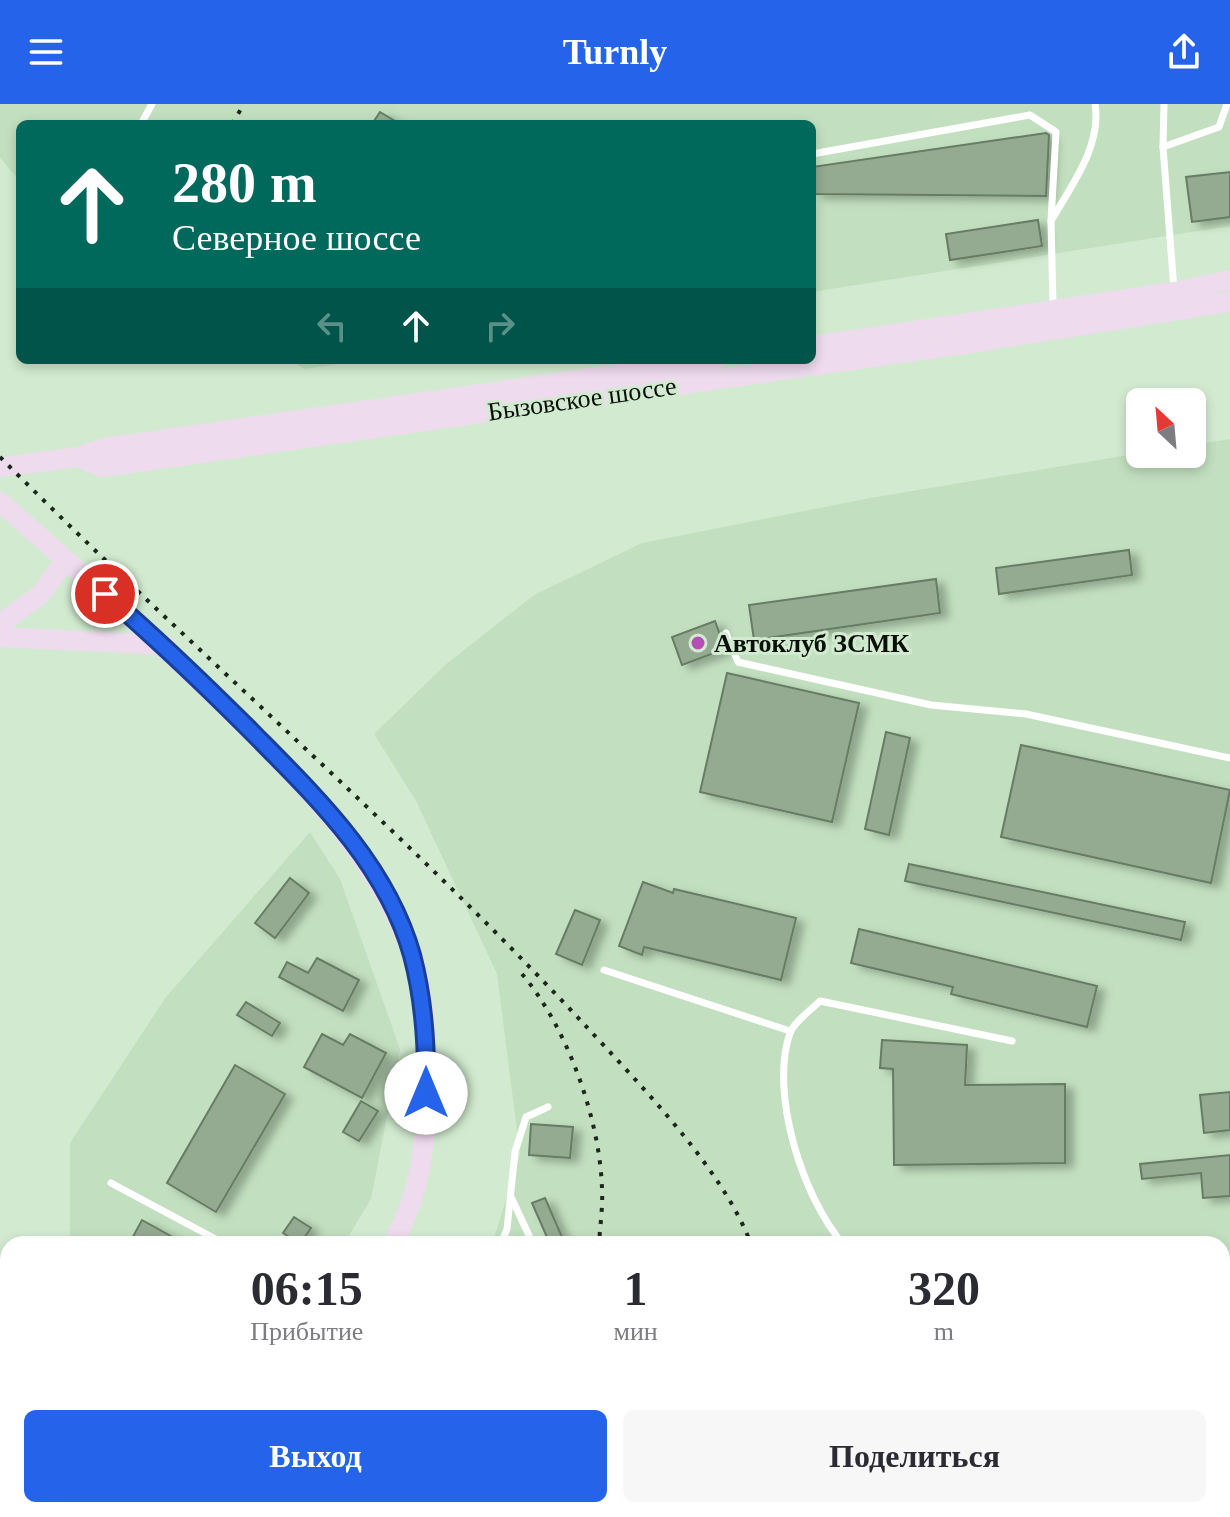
<!DOCTYPE html>
<html lang="ru">
<head>
<meta charset="utf-8">
<style>
	:root { --surface:#fff; --page:#f7f7f7; --text:#2b2b33; --muted:#7c7c81; --accent:#2563eb }
	body { margin:0; font-family:"Times New Roman",serif; background:var(--page); color:var(--text); height:100vh; display:flex; flex-direction:column; font-size:30px; white-space:nowrap }
	* { box-sizing:border-box; margin:0 }
	p { font-size:26px; color:var(--muted) }
	.icon { flex:none; width:44px; height:44px; fill:none; stroke:currentColor; stroke-width:2; stroke-linecap:round; stroke-linejoin:round }
	.map { position:relative; flex:1; overflow:hidden }
	.panel { position:absolute; left:0px; top:1132px; width:1230px; height:282px; display:flex; flex-direction:column; background:var(--surface); border-radius:24px 24px 0 0; box-shadow:0 4px 12px #0003 }
	.panel>* { flex:none }
	.hud { position:absolute; left:16px; top:16px; width:800px; height:244px; border-radius:12px; box-shadow:0 4px 12px #0003; background:#00695c; color:#fff; overflow:hidden }
	.needle { width:52px; rotate:334deg }
	.controls { position:absolute; left:1126px; top:284px; display:grid; gap:16px }
	.controls a { display:grid; place-items:center; width:80px; height:80px; border-radius:12px; background:var(--surface); box-shadow:0 4px 12px #0003; font-size:40px }
	.pin { position:absolute; display:grid; place-items:center; width:68px; height:68px; color:#fff; margin:-34px; border:4px solid #fff; border-radius:50%; box-shadow:0 2px 8px #0007 }
	.me { position:absolute; width:88px; margin:-44px; rotate:0deg; stroke-linejoin:round; filter:drop-shadow(0 0 6px #0008) }
	.turn { display:flex; align-items:center; gap:28px; height:168px; padding:0 24px; font-size:36px }
	.turn .icon { width:104px; height:104px; stroke-width:2.5 }
	.turn b { display:block; font-size:56px; line-height:68px }
	.lanes { display:flex; align-items:center; height:76px; padding:0 24px; background:#0003; justify-content:center; gap:40px; direction:ltr }
	.lanes .off { opacity:.35 }
	.eta { display:flex; justify-content:space-evenly; align-items:center; height:136px; text-align:center }
	.eta b { font-size:48px; font-weight:700; line-height:56px }
	.button { display:flex; gap:16px; margin-top:auto; padding:16px 24px }
	.button a { flex:1; height:92px; border-radius:12px; background:var(--accent); color:#fff; font-size:32px; font-weight:700; line-height:92px; text-align:center }
	.button a+a { background:var(--page); color:var(--text) }
	header { display:flex; justify-content:space-between; align-items:center; height:104px; padding:0 24px; background:var(--accent); color:#fff; font-size:36px; font-weight:700 }
	.map>svg:first-child { display:block }
	.built { fill:#c2e0bf }
	.green { fill:#d2aed0 }
	.building { fill:#94aa91; stroke:#667c64; stroke-width:2; filter:url(#shadow) }
	.lines { fill:none; stroke-linecap:round; stroke-linejoin:round }
	.lane { stroke:#fff; stroke-width:7 }
	.secondary { stroke:#eedbee; stroke-width:20 }
	.rail { stroke:#1d261c; stroke-width:4; stroke-dasharray:4 8; stroke-linecap:butt }
	.route-casing { stroke:#184099; stroke-width:20 }
	.route { stroke:#2563eb; stroke-width:14 }
	.poi-dot { fill:#b44fb3; stroke:#d2ebd0; stroke-width:3 }
	.labels { text-anchor:middle; dominant-baseline:central; stroke-width:6; stroke-linejoin:round; paint-order:stroke }
	.street-label { font-size:26px; fill:#081008; stroke:#d2ebd0 }
	.poi-label { font-size:26px; font-weight:bold; fill:#081008; stroke:#d2ebd0; text-anchor:start }
</style>
</head>
<body>
<header><svg class="icon" aria-label="menu" viewBox="0 0 24 24"><path d="M4 6h16M4 12h16M4 18h16"/></svg>Turnly<svg class="icon" aria-label="share" viewBox="0 0 24 24"><path d="M12 15V3M7 8l5-5 5 5M5 13v7h14v-7"/></svg></header>
<div class="map">
<svg width="1230" height="1413" viewBox="0 0 1230 1413">
	<defs>
		<filter id="shadow"><feDropShadow dx="8" dy="4.5" stdDeviation="4" flood-color="#0004"/></filter>
	</defs>
	<rect width="100%" height="100%" fill="#d2ebd0"/>
	<!-- built -->
	<g class="built">
		<polygon points="0,0 1230,0 1230,122 812,188 812,20 20,20 20,77 0,54"/>
		<polygon points="289,256 363,256 305,265"/>
		<polygon points="1230,335 1230,1413 312,1413 317,1406 1222,1406 1222,1140 492,1140 520,1051 497,870 416,697 374,630 445,561 534,491 642,439 870,394 1140,349 1192,350 1192,341"/>
		<polygon points="310,728 340,775 400,945 371,1095 344,1140 70,1140 70,1039 166,893"/>
		<polygon points="99,1406 170,1406 165,1413 106,1413"/>
	</g>
	<!-- green -->
	<g class="green">
		<polygon points="8,1207 8,1406 46,1406 46,1413 0,1413 0,1227"/>
		<polygon points="253,1406 293,1406 288,1413 248,1413"/>
	</g>
	<!-- building -->
	<g class="building">
		<polygon points="380,8 400,20 372,20"/>
		<polygon points="1046,29 1049,31 1046,92 815,90 812,63"/>
		<polygon points="1230,68 1230,113 1192,118 1186,73"/>
		<polygon points="1038,116 1042,142 950,156 946,130"/>
		<polygon points="1129,446 1132,471 999,490 996,464"/>
		<polygon points="936,475 940,509 754,536 749,501"/>
		<polygon points="715,517 725,545 682,561 672,533"/>
		<polygon points="727,569 859,599 832,718 700,688"/>
		<polygon points="886,628 910,634 889,731 865,725"/>
		<polygon points="1021,641 1230,686 1211,779 1001,733"/>
		<polygon points="909,760 1185,818 1181,836 905,777"/>
		<polygon points="290,774 309,789 275,834 255,819"/>
		<polygon points="643,778 673,789 674,785 796,814 781,876 644,843 642,851 619,842"/>
		<polygon points="575,806 600,816 582,861 556,850"/>
		<polygon points="859,825 1097,882 1087,923 951,890 953,883 851,859"/>
		<polygon points="317,854 359,876 343,907 279,873 287,858 308,869"/>
		<polygon points="246,898 280,919 272,932 237,911"/>
		<polygon points="322,930 343,941 350,930 386,949 362,994 304,963"/>
		<polygon points="882,936 967,941 965,981 1065,980 1065,1059 894,1061 893,965 880,964"/>
		<polygon points="235,961 285,990 216,1108 167,1079"/>
		<polygon points="1230,988 1230,1026 1204,1029 1200,991"/>
		<polygon points="361,997 378,1007 359,1037 343,1028"/>
		<polygon points="531,1020 573,1023 570,1054 529,1051"/>
		<polygon points="1230,1051 1230,1092 1203,1094 1201,1069 1142,1075 1140,1060"/>
		<polygon points="545,1094 565,1140 550,1140 532,1099"/>
		<polygon points="294,1113 311,1124 300,1140 283,1129"/>
		<polygon points="142,1116 185,1140 129,1140"/>
	</g>
	<g class="lines">
		<!-- lane -->
		<g class="lane">
			<polyline points="1164,0 1163,43 1174,186"/>
			<polyline points="141,20 152,0"/>
			<polyline points="1163,43 1219,23 1227,0"/>
			<path d="M812 50 1030 11 1056 28 1051 117C1071 82 1102 42 1095 0"/>
			<polyline points="1051,117 1053,202"/>
			<polyline points="726,529 738,558 931,601 1026,610 1230,654"/>
			<polyline points="604,866 790,927"/>
			<polyline points="111,1079 225,1140"/>
			<polyline points="512,1095 533,1140"/>
			<polyline points="501,1140 507,1125 515,1048 526,1013 548,1003"/>
			<path d="M843 1140C803 1094 769 989 790 929 794 918 811 906 820 897L1012 937"/>
			<polyline points="1222,1322 1230,1324"/>
			<polyline points="407,1413 413,1406"/>
		</g>
		<!-- secondary -->
		<g class="secondary">
			<polyline points="812,242 1174,188 1230,176"/>
			<polyline points="78,353 103,363 957,241 1230,198"/>
			<polyline points="0,363 78,353 104,344 715,256"/>
			<path d="M0 398C84 472 168 544 246 623 314 690 376 754 410 845 426 888 426 937 426 983 426 1039 421 1091 392 1140"/>
			<polyline points="0,520 41,490 65,456"/>
			<polyline points="0,533 165,541"/>
			<polyline points="199,1413 204,1406"/>
		</g>
		<!-- rail -->
		<g class="rail">
			<polyline points="232,20 244,0"/>
			<path d="M0 353C191 545 398 721 583 919 638 979 722 1063 751 1140"/>
			<path d="M522 870C567 923 600 1015 602 1085 603 1103 600 1122 599 1140"/>
			<polyline points="550,1406 550,1413"/>
			<polyline points="786,1406 787,1413"/>
			<polyline points="520,1413 524,1406"/>
		</g>
	</g>
	<g class="lines">
		<!-- route casing -->
		<g class="route-casing">
			<path id="route" d="M105 490C156 534 203 579 251 627 315 692 386 759 412 851 424 896 427 942 426 989"/>
		</g>
		<!-- route -->
		<use href="#route" class="route"/>
	</g>
	<!-- markers -->
	<circle class="poi-dot" cx="698" cy="539" r="8"/>
	<g class="labels">
		<!-- street labels -->
		<g class="street-label">
			<text transform="translate(582 295) rotate(-8)">Бызовское шоссе</text>
		</g>
		<!-- poi labels -->
		<g class="poi-label">
			<text x="714" y="539">Автоклуб ЗСМК</text>
		</g>
	</g>
</svg>
<div class="controls">
<a><svg class="needle" viewBox="-14 -14 28 28"><path d="M0-13l5 13h-10z" fill="#e53935"/><path d="M0 13l5-13h-10z" fill="#7c7c81"/></svg></a>
</div>
<div class="pin" style="left:105px;top:490px;background:#d93025"><svg class="icon" aria-label="arrive" viewBox="0 0 24 24"><path d="M6 21V4h12l-3 4 3 4H6"/></svg></div>
<svg class="me" style="left:426px;top:989px" viewBox="-20 -20 40 40"><circle r="19" fill="#fff"/><path d="M0-13L10 11 0 6-10 11z" fill="#2563eb"/></svg>
<div class="hud">
<div class="turn"><svg class="icon" aria-label="ahead" viewBox="0 0 24 24"><path d="M12 20V5M6 11l6-6 6 6"/></svg><div><b>280 m</b>Северное шоссе</div></div>
<div class="lanes"><svg class="icon off" aria-label="left" viewBox="0 0 24 24"><path d="M17 20v-9H6M10 6l-5 5 5 5"/></svg><svg class="icon" aria-label="ahead" viewBox="0 0 24 24"><path d="M12 20V5M6 11l6-6 6 6"/></svg><svg class="icon off" aria-label="right" viewBox="0 0 24 24"><path d="M7 20v-9h11M14 6l5 5-5 5"/></svg></div>
</div>
<section class="panel">
<div class="eta">
<div><b>06:15</b><p>Прибытие</p></div>
<div><b>1</b><p>мин</p></div>
<div><b>320</b><p>m</p></div>
</div>
<div class="button"><a>Выход</a><a>Поделиться</a></div>
</section>
</div>
</body>
</html>
